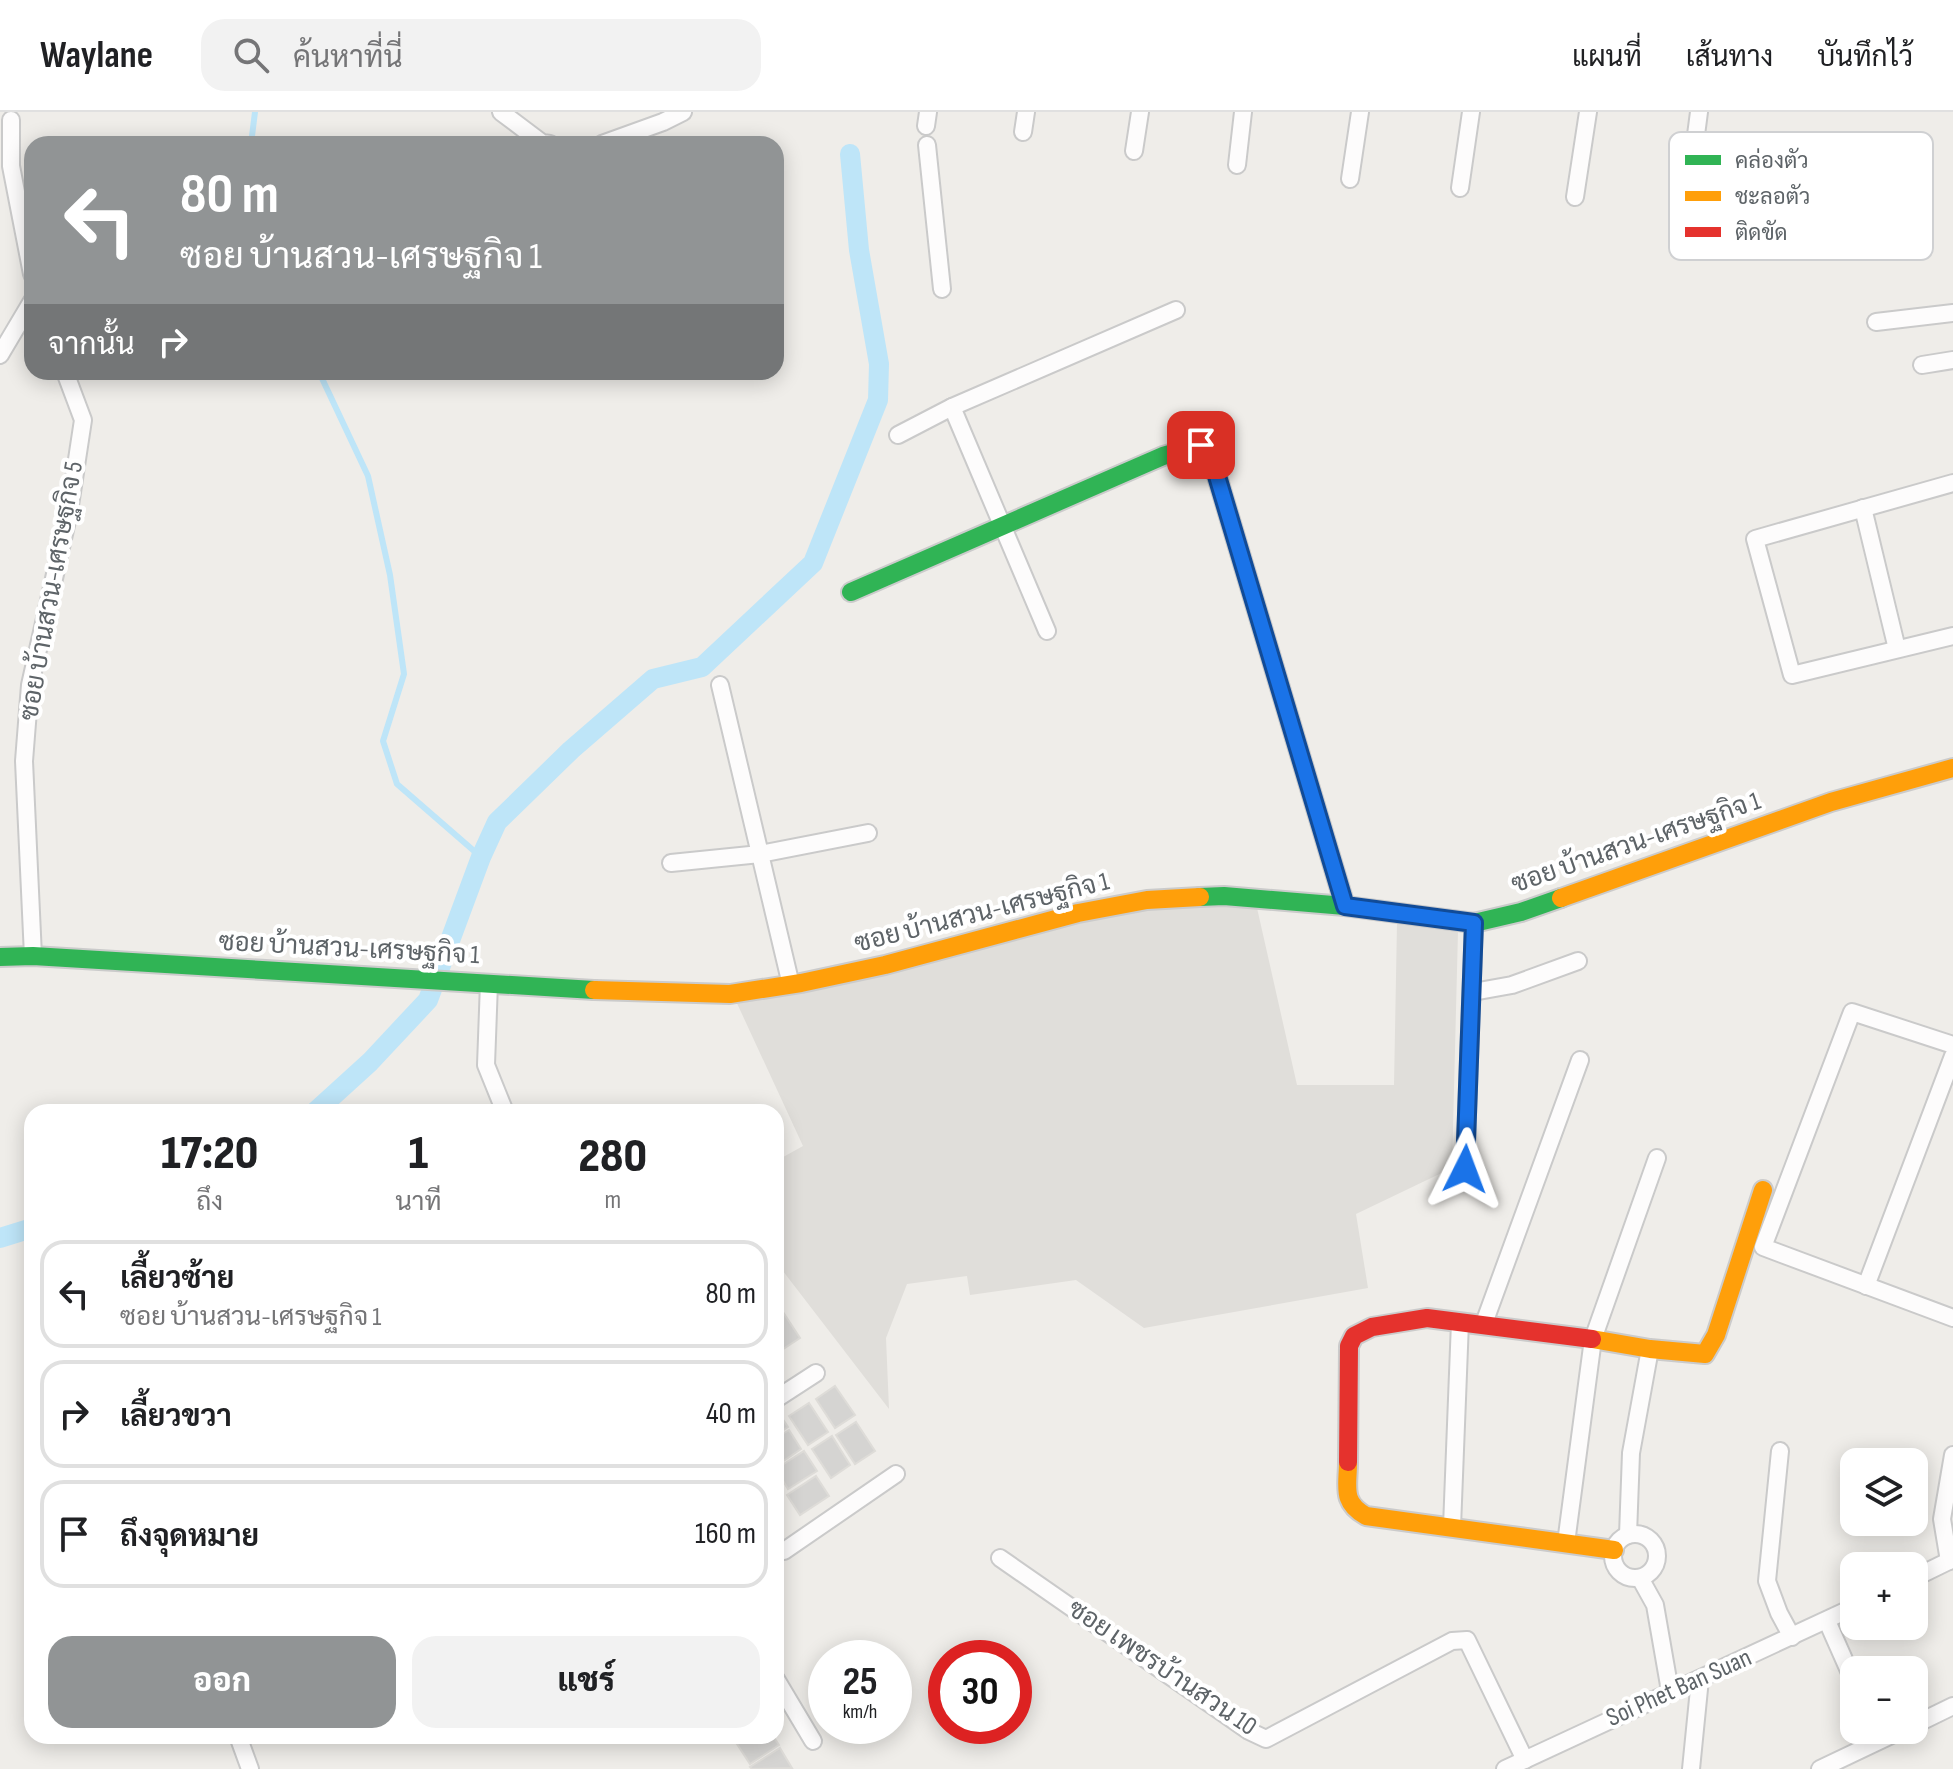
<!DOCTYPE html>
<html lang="th">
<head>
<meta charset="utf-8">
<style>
	:root { --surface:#fff; --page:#f2f2f2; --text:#202124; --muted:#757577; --line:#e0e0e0; --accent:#919495 }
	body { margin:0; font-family:"Sofia Sans Condensed",Sarabun,sans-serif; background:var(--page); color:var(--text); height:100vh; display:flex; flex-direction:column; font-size:30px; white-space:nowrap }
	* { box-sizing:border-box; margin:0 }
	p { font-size:26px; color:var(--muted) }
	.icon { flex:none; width:44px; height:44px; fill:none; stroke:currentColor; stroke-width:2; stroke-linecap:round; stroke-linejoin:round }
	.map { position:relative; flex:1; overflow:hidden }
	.sheet { position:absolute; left:24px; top:992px; width:760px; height:640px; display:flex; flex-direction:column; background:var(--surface); border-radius:24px; box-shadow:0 4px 20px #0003 }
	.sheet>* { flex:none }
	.top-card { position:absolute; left:24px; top:24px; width:760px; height:244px; border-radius:24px; box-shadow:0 4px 20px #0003; background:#919495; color:#fff; overflow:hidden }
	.controls { position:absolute; left:1840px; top:1336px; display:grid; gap:16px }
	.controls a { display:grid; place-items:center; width:88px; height:88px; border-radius:16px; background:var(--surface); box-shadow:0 4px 20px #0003; font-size:40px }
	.speed { position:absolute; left:808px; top:1528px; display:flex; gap:16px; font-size:40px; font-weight:700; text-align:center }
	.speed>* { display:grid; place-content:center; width:104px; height:104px; border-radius:50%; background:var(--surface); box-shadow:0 4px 20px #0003; line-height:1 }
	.speed small { font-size:20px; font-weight:400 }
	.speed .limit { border:12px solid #d22; background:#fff; color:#111 }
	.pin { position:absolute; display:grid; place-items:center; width:68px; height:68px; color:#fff; margin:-34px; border-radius:16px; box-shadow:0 4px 12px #0006 }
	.me { position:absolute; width:88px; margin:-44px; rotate:3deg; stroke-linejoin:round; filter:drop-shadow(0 0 6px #0008) }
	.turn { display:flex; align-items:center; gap:28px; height:168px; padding:0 24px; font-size:36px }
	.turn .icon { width:104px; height:104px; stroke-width:2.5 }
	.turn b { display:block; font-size:56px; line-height:68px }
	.then { display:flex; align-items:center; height:76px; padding:0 24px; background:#0003; gap:16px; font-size:30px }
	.eta { display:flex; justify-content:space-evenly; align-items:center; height:136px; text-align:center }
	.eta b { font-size:48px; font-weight:800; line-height:56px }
	.button { display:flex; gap:16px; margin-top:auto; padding:16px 24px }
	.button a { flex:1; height:92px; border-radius:24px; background:var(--accent); color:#fff; font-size:32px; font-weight:800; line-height:92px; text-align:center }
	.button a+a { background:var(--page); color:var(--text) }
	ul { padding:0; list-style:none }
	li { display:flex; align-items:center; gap:24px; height:108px; margin:0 16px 12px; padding:0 8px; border:4px solid var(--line); border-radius:24px }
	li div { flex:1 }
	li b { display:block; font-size:30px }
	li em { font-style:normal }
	header { display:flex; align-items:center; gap:48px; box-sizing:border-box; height:112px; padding:0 40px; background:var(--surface); border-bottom:2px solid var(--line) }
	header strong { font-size:38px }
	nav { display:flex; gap:44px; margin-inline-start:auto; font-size:28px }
	.search { width:560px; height:72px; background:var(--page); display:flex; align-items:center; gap:20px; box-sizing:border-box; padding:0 28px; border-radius:24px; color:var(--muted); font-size:30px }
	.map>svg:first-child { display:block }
	.industrial { fill:#e0deda }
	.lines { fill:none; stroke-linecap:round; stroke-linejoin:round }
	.stream { stroke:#bee5f8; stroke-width:6 }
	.canal { stroke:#bee5f8; stroke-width:20 }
	.building { fill:#d5d4d2; stroke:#dedcd8; stroke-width:2 }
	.street-casing { stroke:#cacaca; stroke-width:20 }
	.fast-casing { stroke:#cbcbcb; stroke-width:22 }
	.slow-casing { stroke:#cbcbcb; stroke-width:22 }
	.jam-casing { stroke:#cbcbcb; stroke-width:22 }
	.street { stroke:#fdfcfc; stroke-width:16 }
	.fast { stroke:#30b455; stroke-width:18 }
	.slow { stroke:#ff9f0a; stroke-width:18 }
	.jam { stroke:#e5322d; stroke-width:18 }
	.route-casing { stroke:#114b97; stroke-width:20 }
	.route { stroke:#1a73e8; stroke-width:14 }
	.labels { text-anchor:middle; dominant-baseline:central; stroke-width:8; stroke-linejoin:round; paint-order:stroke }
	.street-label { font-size:26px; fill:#5e6468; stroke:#fff }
	.key { fill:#fff; stroke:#cfd0d2; stroke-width:2 }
	.key-label { font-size:22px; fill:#5e6468 }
</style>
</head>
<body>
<header>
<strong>Waylane</strong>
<div class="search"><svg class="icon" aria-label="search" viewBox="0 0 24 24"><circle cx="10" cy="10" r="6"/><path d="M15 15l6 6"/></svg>ค้นหาที่นี่</div>
<nav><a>แผนที่</a><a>เส้นทาง</a><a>บันทึกไว้</a></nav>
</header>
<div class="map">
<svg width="1953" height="1657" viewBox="0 0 1953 1657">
	<rect width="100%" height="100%" fill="#efede9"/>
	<!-- industrial -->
	<polygon class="industrial" points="1218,793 1257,796 1297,973 1394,973 1397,811 1458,819 1452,1056 1356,1102 1368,1176 1144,1216 1076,1168 970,1183 967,1164 907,1172 886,1226 889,1297 776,1150 776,1049 803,1034 735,887 1144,797"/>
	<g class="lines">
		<!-- stream -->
		<g class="stream">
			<polyline points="251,32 255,0"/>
			<polyline points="319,260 368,364 390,463 404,562 383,629 397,672 481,745"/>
		</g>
		<!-- canal -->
		<g class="canal">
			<polyline points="315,1000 370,950 428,888 481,745 497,710 571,638 653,567 702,555 813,451 878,288 879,252 859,138 850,42"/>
			<polyline points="0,1126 32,1116"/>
		</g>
	</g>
	<!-- building -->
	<g class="building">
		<polygon points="781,1197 800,1226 780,1239 776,1233 776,1200"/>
		<polygon points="835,1274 855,1303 835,1316 816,1287"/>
		<polygon points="809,1291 828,1320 808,1333 789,1304"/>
		<polygon points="776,1297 788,1315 776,1323"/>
		<polygon points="856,1310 875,1339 855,1352 836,1323"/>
		<polygon points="789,1318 801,1337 776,1354 776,1326"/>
		<polygon points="832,1324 850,1353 831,1366 812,1337"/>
		<polygon points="804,1339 817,1359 788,1377 776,1357"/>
		<polygon points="816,1364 829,1384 800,1403 787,1383"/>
		<polygon points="749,1624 773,1624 779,1633 750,1652 737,1632"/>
		<polygon points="780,1636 792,1656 752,1657 750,1655"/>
	</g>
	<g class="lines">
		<!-- street casing -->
		<g class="street-casing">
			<g id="street">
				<polyline points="501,0 542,31 550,32"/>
				<polyline points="11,8 11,54 32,162"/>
				<polyline points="926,14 928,0"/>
				<polyline points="1023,20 1026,0"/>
				<polyline points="602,32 663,10 683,0"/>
				<polyline points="927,33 942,177"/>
				<polyline points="1134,39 1140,0"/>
				<polyline points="1237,53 1243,0"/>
				<polyline points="1350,67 1360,0"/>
				<polyline points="1690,69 1699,0"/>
				<polyline points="1460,76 1471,0"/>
				<polyline points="1575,85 1588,0"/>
				<polyline points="1876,210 1953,201"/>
				<polyline points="0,243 32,189"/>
				<polyline points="1922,253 1953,248"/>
				<polyline points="952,295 1047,519"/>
				<polyline points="898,323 952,295 1176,198"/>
				<polyline points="1953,371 1755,427 1792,563 1953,524"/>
				<polyline points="1863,396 1897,537"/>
				<polyline points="720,573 791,873"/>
				<polyline points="671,751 760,742 868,721"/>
				<polyline points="33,844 24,649 30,573 69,400 83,308 65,260"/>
				<polyline points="489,871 486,953 505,1000"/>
				<polyline points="1473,880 1512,873 1578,849"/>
				<polyline points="1953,933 1852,900 1763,1135 1953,1206"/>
				<polyline points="1465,1057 1474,811"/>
				<polyline points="1866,1174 1953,944"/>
				<polyline points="1483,1214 1580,948"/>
				<polyline points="776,1287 816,1261"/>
				<polyline points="1780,1339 1767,1469 1779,1501 1792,1525"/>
				<polyline points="1452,1415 1460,1210"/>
				<circle cx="1635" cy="1444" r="22"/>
				<polyline points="1628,1423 1631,1341 1650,1237"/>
				<polyline points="1566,1431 1593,1227 1657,1046"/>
				<polyline points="784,1439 896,1362"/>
				<polyline points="1000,1446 1249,1619 1266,1627 1452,1529 1467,1528 1525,1648"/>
				<polyline points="1949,1449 1942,1407 1953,1343"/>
				<polyline points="1640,1466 1655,1493 1670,1579"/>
				<polyline points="1914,1466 1953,1447"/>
				<polyline points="1827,1509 1854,1570"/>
				<polyline points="776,1567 813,1629"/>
				<polyline points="1914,1613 1953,1594"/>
				<polyline points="238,1624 250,1657"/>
				<polyline points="1505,1657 1854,1495"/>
				<polyline points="1691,1657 1700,1567"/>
				<polyline points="1820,1657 1902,1618"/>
			</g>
		</g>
		<!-- fast casing -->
		<g class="fast-casing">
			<g id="fast">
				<polyline points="851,480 1163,344 1201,333 1211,344 1345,794"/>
				<polyline points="1200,785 1224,784 1345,794 1474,811 1521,800 1561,786"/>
				<polyline points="0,845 33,844 594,878"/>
			</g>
		</g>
		<!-- slow casing -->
		<g class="slow-casing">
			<g id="slow">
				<polyline points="1561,786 1831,690 1953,656"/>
				<polyline points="594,878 730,882 801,871 885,853 1078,801 1147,788 1200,785"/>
				<polyline points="1592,1227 1650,1237 1705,1242 1716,1223 1763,1078"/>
				<path d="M1348 1350C1348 1375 1341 1390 1366 1404L1614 1438"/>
			</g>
		</g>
		<!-- jam casing -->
		<g class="jam-casing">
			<polyline id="jam" points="1348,1350 1349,1234 1354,1224 1372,1215 1427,1206 1592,1227"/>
		</g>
		<!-- street -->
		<use href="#street" class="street"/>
		<!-- fast -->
		<use href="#fast" class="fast"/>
		<!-- slow -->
		<use href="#slow" class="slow"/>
		<!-- jam -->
		<use href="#jam" class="jam"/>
	</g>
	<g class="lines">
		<!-- route casing -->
		<g class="route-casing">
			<polyline id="route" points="1201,333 1211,344 1345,794 1474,811 1465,1057"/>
		</g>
		<!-- route -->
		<use href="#route" class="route"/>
	</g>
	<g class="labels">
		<!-- street labels -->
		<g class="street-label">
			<text transform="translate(52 479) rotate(-80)">ซอย บ้านสวน-เศรษฐกิจ 5</text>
			<text transform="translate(1636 731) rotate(-19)">ซอย บ้านสวน-เศรษฐกิจ 1</text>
			<text transform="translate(982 801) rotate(-14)">ซอย บ้านสวน-เศรษฐกิจ 1</text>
			<text transform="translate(349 837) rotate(3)">ซอย บ้านสวน-เศรษฐกิจ 1</text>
			<text transform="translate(1162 1556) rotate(34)">ซอย เพชรบ้านสวน 10</text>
			<text transform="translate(1679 1576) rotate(-24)">Soi Phet Ban Suan</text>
		</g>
	</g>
	<!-- legend -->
	<rect x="1669" y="20" width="264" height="128" rx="12" class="key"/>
	<rect x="1685" y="43" width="36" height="10" fill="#30b455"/>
	<rect x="1685" y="79" width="36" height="10" fill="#ff9f0a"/>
	<rect x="1685" y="115" width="36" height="10" fill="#e5322d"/>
	<g class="key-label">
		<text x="1735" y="56">คล่องตัว</text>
		<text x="1735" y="92">ชะลอตัว</text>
		<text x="1735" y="128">ติดขัด</text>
	</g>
</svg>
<div class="controls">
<a><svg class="icon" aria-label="layers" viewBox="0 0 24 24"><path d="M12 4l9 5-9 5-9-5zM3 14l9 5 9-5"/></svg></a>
<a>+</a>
<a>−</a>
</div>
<div class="speed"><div>25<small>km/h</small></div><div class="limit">30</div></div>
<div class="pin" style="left:1201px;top:333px;background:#d93025"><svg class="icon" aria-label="arrive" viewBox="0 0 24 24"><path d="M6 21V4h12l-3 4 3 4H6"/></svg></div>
<svg class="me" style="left:1465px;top:1057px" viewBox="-20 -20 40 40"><path d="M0-17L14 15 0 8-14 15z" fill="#1a73e8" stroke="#fff" stroke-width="4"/></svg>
<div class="top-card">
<div class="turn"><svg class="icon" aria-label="left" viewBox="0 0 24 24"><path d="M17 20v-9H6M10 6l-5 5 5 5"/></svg><div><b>80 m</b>ซอย บ้านสวน-เศรษฐกิจ 1</div></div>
<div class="then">จากนั้น<svg class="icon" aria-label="right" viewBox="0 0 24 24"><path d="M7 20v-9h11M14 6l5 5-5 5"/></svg></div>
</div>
<section class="sheet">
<div class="eta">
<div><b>17:20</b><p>ถึง</p></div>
<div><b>1</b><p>นาที</p></div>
<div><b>280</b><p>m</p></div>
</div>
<ul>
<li><svg class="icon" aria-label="left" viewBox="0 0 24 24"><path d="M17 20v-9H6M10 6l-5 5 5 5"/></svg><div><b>เลี้ยวซ้าย</b><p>ซอย บ้านสวน-เศรษฐกิจ 1</p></div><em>80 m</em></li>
<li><svg class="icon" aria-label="right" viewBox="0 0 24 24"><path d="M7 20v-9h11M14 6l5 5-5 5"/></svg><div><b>เลี้ยวขวา</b></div><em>40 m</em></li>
<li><svg class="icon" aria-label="arrive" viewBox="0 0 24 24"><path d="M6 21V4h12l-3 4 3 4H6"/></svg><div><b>ถึงจุดหมาย</b></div><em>160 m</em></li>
</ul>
<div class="button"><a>ออก</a><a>แชร์</a></div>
</section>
</div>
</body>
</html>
